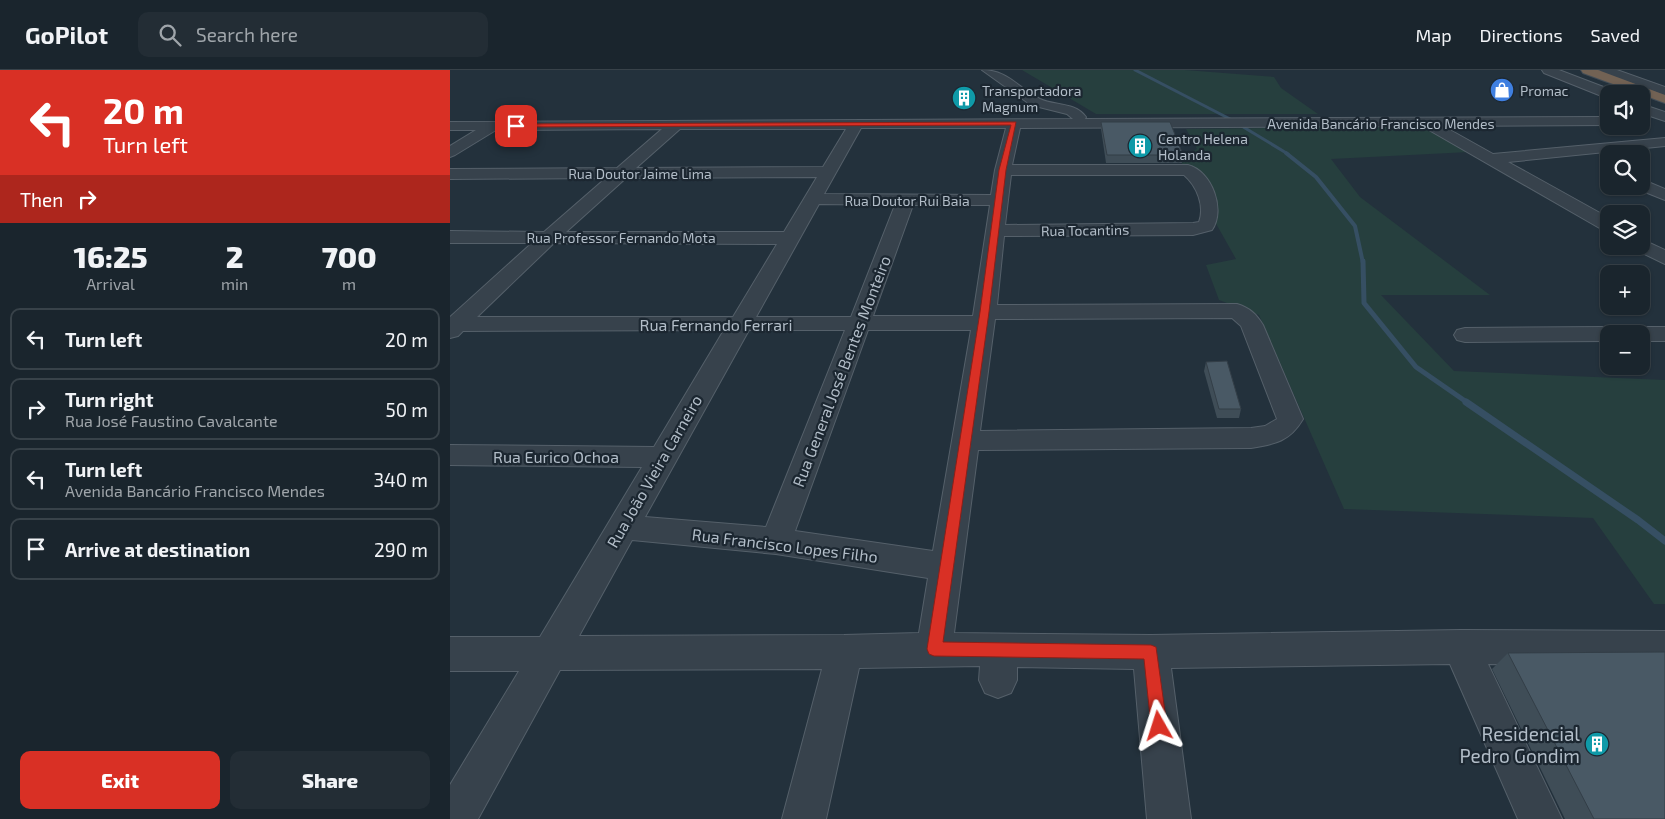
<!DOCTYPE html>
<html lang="en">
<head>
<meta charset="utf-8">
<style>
	:root { --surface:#1a252d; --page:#232d35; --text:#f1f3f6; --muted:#9fa5aa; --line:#384249; --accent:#d93025 }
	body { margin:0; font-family:"Exo 2",sans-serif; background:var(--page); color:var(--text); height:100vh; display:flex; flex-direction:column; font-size:19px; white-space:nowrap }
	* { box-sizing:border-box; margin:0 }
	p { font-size:16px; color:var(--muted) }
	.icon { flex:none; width:28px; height:28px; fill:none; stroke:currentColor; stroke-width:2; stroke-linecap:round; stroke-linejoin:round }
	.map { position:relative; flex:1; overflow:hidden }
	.drawer { display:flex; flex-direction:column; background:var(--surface); width:450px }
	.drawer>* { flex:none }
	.banner { background:#d93025; color:#fff; overflow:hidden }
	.fabs { position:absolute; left:1150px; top:15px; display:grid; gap:10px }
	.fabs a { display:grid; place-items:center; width:50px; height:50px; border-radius:10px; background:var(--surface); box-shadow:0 1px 4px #0004,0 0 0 1px var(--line); font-size:25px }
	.pin { position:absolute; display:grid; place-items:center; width:42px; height:42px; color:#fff; margin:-21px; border-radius:10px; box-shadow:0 2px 8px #0006 }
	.me { position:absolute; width:55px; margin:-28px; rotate:354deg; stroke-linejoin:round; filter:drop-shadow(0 0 4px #0008) }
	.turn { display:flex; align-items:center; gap:18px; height:105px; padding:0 20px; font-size:22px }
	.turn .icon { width:65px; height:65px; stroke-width:2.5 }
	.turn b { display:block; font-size:35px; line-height:42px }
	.then { display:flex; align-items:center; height:48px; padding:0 20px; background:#0003; gap:10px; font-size:19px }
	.eta { display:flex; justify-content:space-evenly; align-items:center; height:85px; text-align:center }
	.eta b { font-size:30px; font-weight:800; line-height:35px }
	.action { display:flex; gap:10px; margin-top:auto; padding:10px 20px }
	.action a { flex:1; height:58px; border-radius:10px; background:var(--accent); color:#fff; font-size:20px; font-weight:800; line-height:58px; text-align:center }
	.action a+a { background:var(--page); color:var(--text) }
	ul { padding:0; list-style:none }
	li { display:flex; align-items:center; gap:15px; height:62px; margin:0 10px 8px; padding:0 10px; border:2px solid var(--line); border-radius:10px }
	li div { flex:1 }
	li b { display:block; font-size:19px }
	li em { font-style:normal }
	header { display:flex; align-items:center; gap:30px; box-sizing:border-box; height:70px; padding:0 25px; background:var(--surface); border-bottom:1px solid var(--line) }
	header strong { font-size:24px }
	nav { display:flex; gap:28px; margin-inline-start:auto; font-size:18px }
	.search { width:350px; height:45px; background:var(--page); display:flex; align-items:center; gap:12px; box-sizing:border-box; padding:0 18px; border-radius:10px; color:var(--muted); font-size:19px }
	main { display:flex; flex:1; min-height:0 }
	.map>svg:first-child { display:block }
	.green { fill:#263f3e }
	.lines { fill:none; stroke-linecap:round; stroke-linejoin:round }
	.stream-far3 { stroke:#364f63; stroke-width:3 }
	.stream-far2 { stroke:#364f63; stroke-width:4 }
	.stream-far1 { stroke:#364f63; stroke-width:5 }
	.stream { stroke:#364f63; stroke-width:7 }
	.minor-casing { stroke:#55606a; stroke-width:2 }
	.highway-casing { stroke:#424d57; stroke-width:2 }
	.minor { fill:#37424c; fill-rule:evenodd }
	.highway { fill:#726254; fill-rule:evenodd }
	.wall { fill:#3f4d57 }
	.building { fill:#495965; stroke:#333e47 }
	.route { fill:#d93025; stroke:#8d1f18 }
	.labels { text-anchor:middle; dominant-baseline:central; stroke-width:4.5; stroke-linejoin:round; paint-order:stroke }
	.far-poi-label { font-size:14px; fill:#b2bdc8; stroke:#1c2731; text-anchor:start }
	.far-street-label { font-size:14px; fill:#b2bdc8; stroke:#1c2731 }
	.street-label { font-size:16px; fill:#b2bdc8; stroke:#1c2731 }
	.near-poi-label { font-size:19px; fill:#b2bdc8; stroke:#1c2731; text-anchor:end }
</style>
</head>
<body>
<header>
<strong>GoPilot</strong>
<div class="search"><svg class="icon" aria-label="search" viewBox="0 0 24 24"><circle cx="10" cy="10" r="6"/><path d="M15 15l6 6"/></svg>Search here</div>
<nav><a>Map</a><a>Directions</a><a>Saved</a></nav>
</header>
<main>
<section class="drawer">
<div class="banner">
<div class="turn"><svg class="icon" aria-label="left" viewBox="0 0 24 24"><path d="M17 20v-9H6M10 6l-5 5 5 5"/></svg><div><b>20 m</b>Turn left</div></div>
<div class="then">Then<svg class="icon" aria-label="right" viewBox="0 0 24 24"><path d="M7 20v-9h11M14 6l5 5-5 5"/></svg></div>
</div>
<div class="eta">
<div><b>16:25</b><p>Arrival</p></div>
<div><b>2</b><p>min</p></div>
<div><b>700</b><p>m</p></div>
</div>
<ul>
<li><svg class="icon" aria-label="left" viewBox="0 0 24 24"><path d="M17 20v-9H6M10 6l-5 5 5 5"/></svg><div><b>Turn left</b></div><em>20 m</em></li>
<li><svg class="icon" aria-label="right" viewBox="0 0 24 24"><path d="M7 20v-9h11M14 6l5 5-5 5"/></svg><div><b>Turn right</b><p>Rua José Faustino Cavalcante</p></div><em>50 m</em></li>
<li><svg class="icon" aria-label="left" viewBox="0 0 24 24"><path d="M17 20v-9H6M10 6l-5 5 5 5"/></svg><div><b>Turn left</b><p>Avenida Bancário Francisco Mendes</p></div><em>340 m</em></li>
<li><svg class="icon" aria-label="arrive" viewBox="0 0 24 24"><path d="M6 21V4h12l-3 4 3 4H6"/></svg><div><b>Arrive at destination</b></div><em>290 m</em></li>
</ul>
<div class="action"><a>Exit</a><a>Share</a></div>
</section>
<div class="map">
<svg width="1215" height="749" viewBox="0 0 1215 749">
	<rect width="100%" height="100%" fill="#23313c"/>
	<!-- green -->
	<g class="green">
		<polygon points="572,0 735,0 824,7 831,18 868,44 646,44"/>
		<polygon points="976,56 1019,82 881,89 910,127 1040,225 931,225 1004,301 1215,310 1215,534 1204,534 1143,448 894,439 809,245 769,230 756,195 786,189 729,88 747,79 736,59"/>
	</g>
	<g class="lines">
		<!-- stream-far3 -->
		<g class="stream-far3">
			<polyline points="685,0 780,49"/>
			<polyline points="790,55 838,84"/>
		</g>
		<!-- stream-far2 -->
		<polyline class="stream-far2" points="836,83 866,107 905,156 913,193"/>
		<!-- stream-far1 -->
		<polyline class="stream-far1" points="913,191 914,233 966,297 1018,333"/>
		<!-- stream -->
		<polyline class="stream" points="1016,332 1188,450 1215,471"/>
		<!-- minor casing -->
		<g class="minor-casing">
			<g id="minor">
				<path d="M532 0C558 0 568 18 590 29 605 36 625 32 636 47L635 49 1159 47V55L993 56 1043 84 1215 68V76L1058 92 1159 148V161L1153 160 972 56 570 58 562 95H738C762 101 776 140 762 160L743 165 554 166 547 235 787 234C800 238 806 244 813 255L853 349C840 371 826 374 801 378L528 380 504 563 701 565 1011 560 1215 561V595L1038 594 1112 749H1068L1000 594 721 598 741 749H697L684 599 567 597V610L561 623 548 628 535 623 529 610 530 596 409 598 376 749H332L372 599 110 600 28 749H0V715L69 601H0V567H90L192 397 0 395V375L204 377 274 260 13 261 8 266 0 268V247L82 173H0V161L94 162 156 108 0 109V99L167 98 212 59 46 60 5 85 0 87V76L26 60H0V52L623 49 617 44 581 35ZM411 58H556L545 100 541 125 374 124ZM230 59H396L373 97 186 98ZM561 105H734C747 116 755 136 749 152L743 153 555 155ZM367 107 334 162H116L176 108ZM369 134 445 135 401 247H306ZM463 135H540L523 246H423ZM104 173 327 174 283 247H27ZM782 248 791 256 827 349 815 356 801 358 530 361 545 249ZM299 260H395L316 457 195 447ZM418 260H521L483 481 345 461ZM182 470 326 484 478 508 469 563 394 565 129 566Z"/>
				<polygon points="1092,0 1109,0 1164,21 1165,24 1159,24 1159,28 1154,27 1094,3"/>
				<polygon points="1150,0 1167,0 1215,17 1215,25 1152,3"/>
				<polygon points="1191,34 1215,42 1215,51 1191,43"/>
				<polygon points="1191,109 1215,119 1215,130 1185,118 1184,116 1191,116"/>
				<polygon points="1191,169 1215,180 1215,194 1184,179 1182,176 1191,176"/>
				<polygon points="1159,257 1167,259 1170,264 1159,264 1159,271 1015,272 1007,270 1004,265 1007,260 1015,258"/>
				<polygon points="1191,257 1215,257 1215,271 1191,271 1191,264 1180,264 1183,259"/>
			</g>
		</g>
		<!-- highway casing -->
		<g class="highway-casing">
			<polygon id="highway" points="1131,0 1148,0 1215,25 1215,33 1133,3"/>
		</g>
		<!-- minor -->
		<use href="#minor" class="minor"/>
		<!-- highway -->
		<use href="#highway" class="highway"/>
	</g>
	<!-- wall -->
	<g class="wall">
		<polygon points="651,52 733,85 732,93 656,93 651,59"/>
		<polygon points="756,292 791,339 789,348 767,348 754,301"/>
		<polygon points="1058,583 1215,749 1115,749 1042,599"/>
	</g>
	<!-- building -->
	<g class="building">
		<polygon points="651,52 720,52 733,85 657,85"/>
		<polygon points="777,291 791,339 769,339 756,292"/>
		<polygon points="1215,582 1215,749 1144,749 1058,583"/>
	</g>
	<!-- route -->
	<polygon class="route" points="566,52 556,100 539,242 493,572 701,575 706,577 717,656 715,662 709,664 704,662 701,656 694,589 484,586 479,584 477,579 530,242 549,100 561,55 66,57 63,56 66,54"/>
	<!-- icons -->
	<defs>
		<g id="shop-disc" transform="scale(1.25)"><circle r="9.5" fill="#3f7fe0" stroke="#1c2731"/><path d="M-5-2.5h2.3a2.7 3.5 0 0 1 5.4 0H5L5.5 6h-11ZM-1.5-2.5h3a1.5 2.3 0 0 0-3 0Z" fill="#fff"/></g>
		<g id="building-disc" transform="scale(1.25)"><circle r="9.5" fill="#0f9aa8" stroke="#1c2731"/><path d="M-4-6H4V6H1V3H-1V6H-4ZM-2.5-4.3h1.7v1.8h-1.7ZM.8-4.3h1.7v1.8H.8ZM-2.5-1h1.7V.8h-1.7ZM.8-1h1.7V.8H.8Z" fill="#fff"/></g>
	</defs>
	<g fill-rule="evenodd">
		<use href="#shop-disc" x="1052" y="20"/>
		<use href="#building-disc" x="514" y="28"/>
		<use href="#building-disc" x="690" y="76"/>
		<use href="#building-disc" x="1147" y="674"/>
	</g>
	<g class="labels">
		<!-- far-poi labels -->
		<g class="far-poi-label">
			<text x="532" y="20">Transportadora<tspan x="532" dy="16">Magnum</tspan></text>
			<text x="1070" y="20">Promac</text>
			<text x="708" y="68">Centro Helena<tspan x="708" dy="16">Holanda</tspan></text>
		</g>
		<!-- far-street labels -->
		<g class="far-street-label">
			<text x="931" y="53">Avenida Bancário Francisco Mendes</text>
			<text x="190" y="103">Rua Doutor Jaime Lima</text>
			<text x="457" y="130">Rua Doutor Rui Baia</text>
			<text transform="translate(635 160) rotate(-1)">Rua Tocantins</text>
			<text x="171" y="167">Rua Professor Fernando Mota</text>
		</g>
		<!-- street labels -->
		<g class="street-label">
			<text x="266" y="254">Rua Fernando Ferrari</text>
			<text transform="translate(391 301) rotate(-69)">Rua General José Bentes Monteiro</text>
			<text x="106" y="386">Rua Eurico Ochoa</text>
			<text transform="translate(204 401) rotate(-60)">Rua João Vieira Carneiro</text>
			<text transform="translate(335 475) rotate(7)">Rua Francisco Lopes Filho</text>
		</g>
		<!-- near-poi labels -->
		<g class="near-poi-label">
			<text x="1130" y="663">Residencial<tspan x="1130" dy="22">Pedro Gondim</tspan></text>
		</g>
	</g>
</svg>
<div class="fabs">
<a><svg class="icon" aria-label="sound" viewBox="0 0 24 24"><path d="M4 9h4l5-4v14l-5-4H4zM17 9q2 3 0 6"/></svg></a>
<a><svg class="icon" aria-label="search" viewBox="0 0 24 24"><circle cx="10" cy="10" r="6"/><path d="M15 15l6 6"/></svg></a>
<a><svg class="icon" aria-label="layers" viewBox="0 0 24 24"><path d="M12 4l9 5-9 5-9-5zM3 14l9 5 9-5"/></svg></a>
<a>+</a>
<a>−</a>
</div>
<div class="pin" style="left:66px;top:56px;background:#d93025"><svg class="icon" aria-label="arrive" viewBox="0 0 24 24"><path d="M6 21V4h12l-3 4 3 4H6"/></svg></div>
<svg class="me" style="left:709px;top:656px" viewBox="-20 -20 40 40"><path d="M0-17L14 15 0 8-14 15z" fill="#d93025" stroke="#fff" stroke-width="4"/></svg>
</div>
</main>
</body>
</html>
